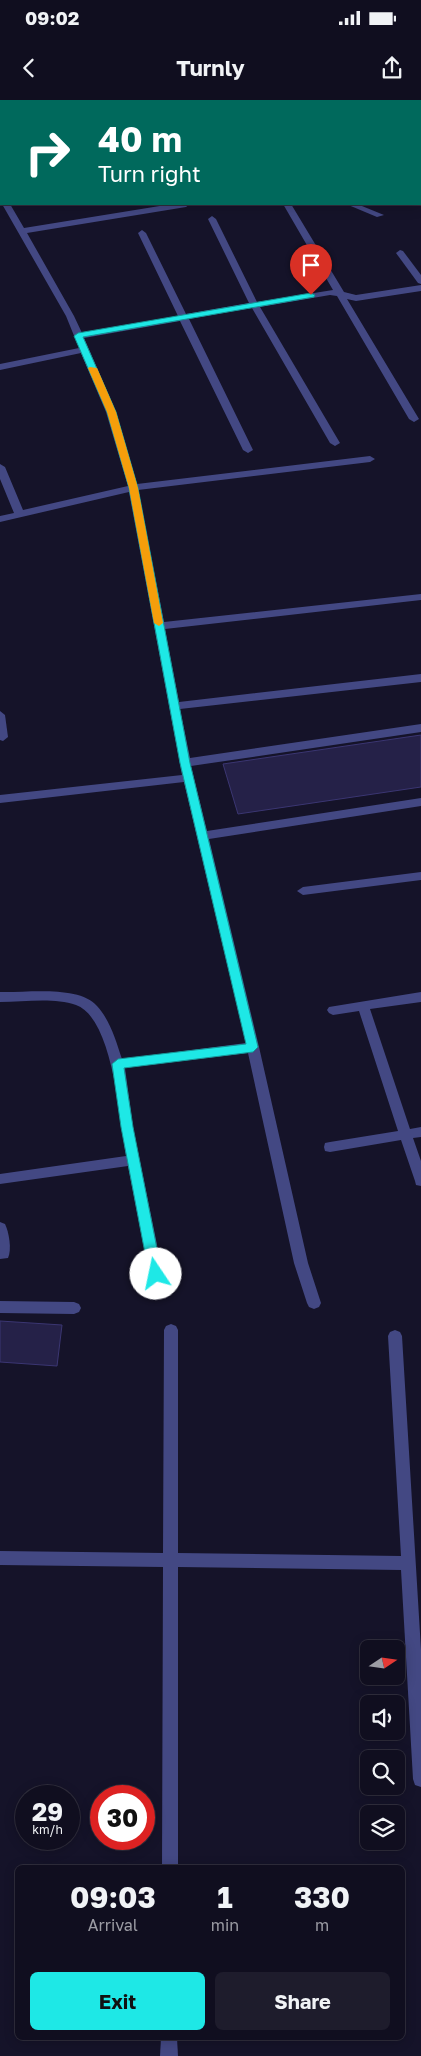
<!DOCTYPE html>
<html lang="en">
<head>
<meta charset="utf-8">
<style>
	:root { --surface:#100e1f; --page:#1e1c2c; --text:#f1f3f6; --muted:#9c9ca4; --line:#302e3d; --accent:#1ee8e6 }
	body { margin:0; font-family:"Golos Text",sans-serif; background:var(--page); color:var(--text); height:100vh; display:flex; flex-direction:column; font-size:19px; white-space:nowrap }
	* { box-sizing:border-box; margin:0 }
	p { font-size:16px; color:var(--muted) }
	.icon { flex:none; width:28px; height:28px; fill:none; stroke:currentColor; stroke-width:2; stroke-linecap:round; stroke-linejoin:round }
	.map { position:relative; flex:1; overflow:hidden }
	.drawer { position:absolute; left:15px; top:1765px; width:390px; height:175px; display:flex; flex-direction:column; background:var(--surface); border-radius:8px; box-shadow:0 2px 12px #0003,0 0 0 1px var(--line) }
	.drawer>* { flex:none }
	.banner { position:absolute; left:0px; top:0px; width:421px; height:105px; box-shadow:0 2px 12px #0003,0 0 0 1px var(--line); background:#00695c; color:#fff; overflow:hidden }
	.needle { width:32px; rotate:77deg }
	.fabs { position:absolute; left:360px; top:1540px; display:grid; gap:10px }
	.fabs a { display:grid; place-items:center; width:45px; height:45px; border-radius:8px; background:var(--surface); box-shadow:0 2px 12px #0003,0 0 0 1px var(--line); font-size:25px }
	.speed { position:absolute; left:15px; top:1685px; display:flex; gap:10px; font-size:25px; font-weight:700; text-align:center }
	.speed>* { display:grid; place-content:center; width:65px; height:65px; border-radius:50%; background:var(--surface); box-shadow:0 2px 12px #0003,0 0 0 1px var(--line); line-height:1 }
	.speed small { font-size:12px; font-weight:400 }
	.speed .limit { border:8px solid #d22; background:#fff; color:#111 }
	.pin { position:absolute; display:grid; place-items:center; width:42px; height:42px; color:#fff; margin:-51px -21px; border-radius:50% 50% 50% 0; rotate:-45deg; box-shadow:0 0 5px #0007 }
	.pin .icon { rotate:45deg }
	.me { position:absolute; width:55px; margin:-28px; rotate:349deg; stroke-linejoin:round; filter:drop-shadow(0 0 4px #0008) }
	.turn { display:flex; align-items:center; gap:18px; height:105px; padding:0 15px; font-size:22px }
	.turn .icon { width:65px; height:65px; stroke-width:2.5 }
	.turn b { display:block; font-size:35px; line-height:42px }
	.eta { display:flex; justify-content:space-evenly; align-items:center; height:85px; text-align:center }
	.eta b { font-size:30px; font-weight:700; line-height:35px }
	.action { display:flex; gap:10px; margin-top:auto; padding:10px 15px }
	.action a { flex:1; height:58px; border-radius:8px; background:var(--accent); color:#111; font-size:20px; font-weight:700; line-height:58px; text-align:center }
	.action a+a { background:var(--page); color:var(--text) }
	.status { display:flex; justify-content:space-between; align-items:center; height:35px; padding:0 25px; background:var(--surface); direction:ltr }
	.status svg { height:14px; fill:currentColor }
	header { display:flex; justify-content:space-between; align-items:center; height:65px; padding:0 15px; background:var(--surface); font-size:22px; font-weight:700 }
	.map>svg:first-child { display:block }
	.building { fill:#252148; stroke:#3b3672 }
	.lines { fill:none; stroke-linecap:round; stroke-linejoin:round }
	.minor { fill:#434883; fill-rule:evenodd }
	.route { fill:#1ee8e6; stroke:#149796 }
	.slow { fill:#f59e0b }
</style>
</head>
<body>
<div class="status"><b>09:02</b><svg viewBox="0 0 49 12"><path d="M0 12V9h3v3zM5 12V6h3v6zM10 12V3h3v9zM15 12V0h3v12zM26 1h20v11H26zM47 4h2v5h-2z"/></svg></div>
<header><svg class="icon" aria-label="back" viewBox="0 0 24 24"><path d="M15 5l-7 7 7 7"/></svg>Turnly<svg class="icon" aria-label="share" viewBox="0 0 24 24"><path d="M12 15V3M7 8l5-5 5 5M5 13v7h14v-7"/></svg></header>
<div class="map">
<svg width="421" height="1956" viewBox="0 0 421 1956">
	<rect width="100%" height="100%" fill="#151329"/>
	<!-- building -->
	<g class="building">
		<polygon points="421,635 421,687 238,714 223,664"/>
		<polygon points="0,1221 62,1225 57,1266 0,1262"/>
	</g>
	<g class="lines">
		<!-- minor -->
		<g class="minor">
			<polygon points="356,0 364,0 365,1 357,1"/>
			<path d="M2 104H10L24 128 172 104H190L186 107 27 133 74 216 82 233 178 216 138 133 142 130 146 133 186 214 249 203 208 119 212 116 216 119 257 202 333 190 283 104H291L344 192 356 195 421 185V191L356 201 347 199 419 319 414 322 409 319 337 196 330 195 260 207 340 343 335 346 330 343 252 208 189 219 253 350 248 353 243 350 180 221 84 238 116 312 137 384 370 356 375 359 370 362 138 390 164 522 421 494V500L165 529 179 602 421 574V582L180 609 190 658 421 624V632L191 666 207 731 421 698V706L209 739 259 947 308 1163 321 1203 319 1207 314 1209 309 1207 307 1203 294 1163 248 953 125 968 133 1027 163 1174 161 1178 156 1180 151 1178 149 1174 128 1066 0 1084V1074L126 1056C120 1021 113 918 76 905 53 897 24 902 0 902V892C26 893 79 885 97 906 110 920 116 941 122 959L246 943 184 682 0 703V695L182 675 129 392 0 422V416L14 413 0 379V364L5 367 23 410 128 386 106 312 81 253 0 270V264L79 248 66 216Z"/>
			<polygon points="346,104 357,104 384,115 377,117"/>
			<polygon points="400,150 403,151 421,175 421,184 418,183 396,153"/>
			<polygon points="0,611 5,615 8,637 3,641 0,640"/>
			<polygon points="421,772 421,780 303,795 297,791 303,787"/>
			<polygon points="421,892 421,902 370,909 410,1029 421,1027 421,1037 413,1038 421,1061 421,1086 416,1085 415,1081 401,1040 330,1052 325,1051 324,1047 325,1043 330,1042 398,1031 359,911 333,915 329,913 327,910 329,907"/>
			<path d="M0 1122 5 1124C9 1132 12 1150 8 1158L0 1159Z"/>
			<polygon points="0,1201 74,1202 79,1204 81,1208 79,1212 74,1214 0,1213"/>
			<polygon points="171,1224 176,1226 178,1230 178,1453 401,1456 388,1236 390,1232 395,1230 400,1232 402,1236 421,1550 421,1687 415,1685 413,1679 401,1470 178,1467 178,1768 162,1768 163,1467 0,1465 0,1451 163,1453 164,1230 166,1226"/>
			<polygon points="161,1938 177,1938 178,1956 160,1956"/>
		</g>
	</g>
	<!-- route -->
	<polygon class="route" points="311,193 315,195 314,197 83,237 116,312 138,388 190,663 258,947 253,952 124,968 133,1027 162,1174 160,1178 156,1179 151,1178 149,1174 121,1027 112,964 118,959 246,944 180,663 129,388 107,312 74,236 78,233"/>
	<!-- slow -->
	<polygon class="slow" points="90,267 97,268 116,312 138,388 163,523 159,526 154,523 129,388 107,312 88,268"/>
</svg>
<div class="fabs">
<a><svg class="needle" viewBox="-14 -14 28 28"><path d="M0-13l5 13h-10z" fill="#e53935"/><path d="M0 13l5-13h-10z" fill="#9c9ca4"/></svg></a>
<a><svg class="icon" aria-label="sound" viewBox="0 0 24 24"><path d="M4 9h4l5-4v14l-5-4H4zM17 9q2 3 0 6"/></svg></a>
<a><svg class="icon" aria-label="search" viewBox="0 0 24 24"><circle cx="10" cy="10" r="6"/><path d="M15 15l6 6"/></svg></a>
<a><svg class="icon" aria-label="layers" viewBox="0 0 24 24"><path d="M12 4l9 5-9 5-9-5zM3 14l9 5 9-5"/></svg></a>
</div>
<div class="speed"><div>29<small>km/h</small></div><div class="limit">30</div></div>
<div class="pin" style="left:311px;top:195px;background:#d93025"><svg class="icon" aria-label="arrive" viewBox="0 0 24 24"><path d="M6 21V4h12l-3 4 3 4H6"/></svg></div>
<svg class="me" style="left:156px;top:1174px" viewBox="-20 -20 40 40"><circle r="19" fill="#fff"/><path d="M0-13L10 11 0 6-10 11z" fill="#1ee8e6"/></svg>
<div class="banner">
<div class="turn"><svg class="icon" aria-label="right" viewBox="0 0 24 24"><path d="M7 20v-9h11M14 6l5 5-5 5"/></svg><div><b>40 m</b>Turn right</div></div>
</div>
<section class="drawer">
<div class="eta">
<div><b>09:03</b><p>Arrival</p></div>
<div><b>1</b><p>min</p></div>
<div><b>330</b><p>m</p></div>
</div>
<div class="action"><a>Exit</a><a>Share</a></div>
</section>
</div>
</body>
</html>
